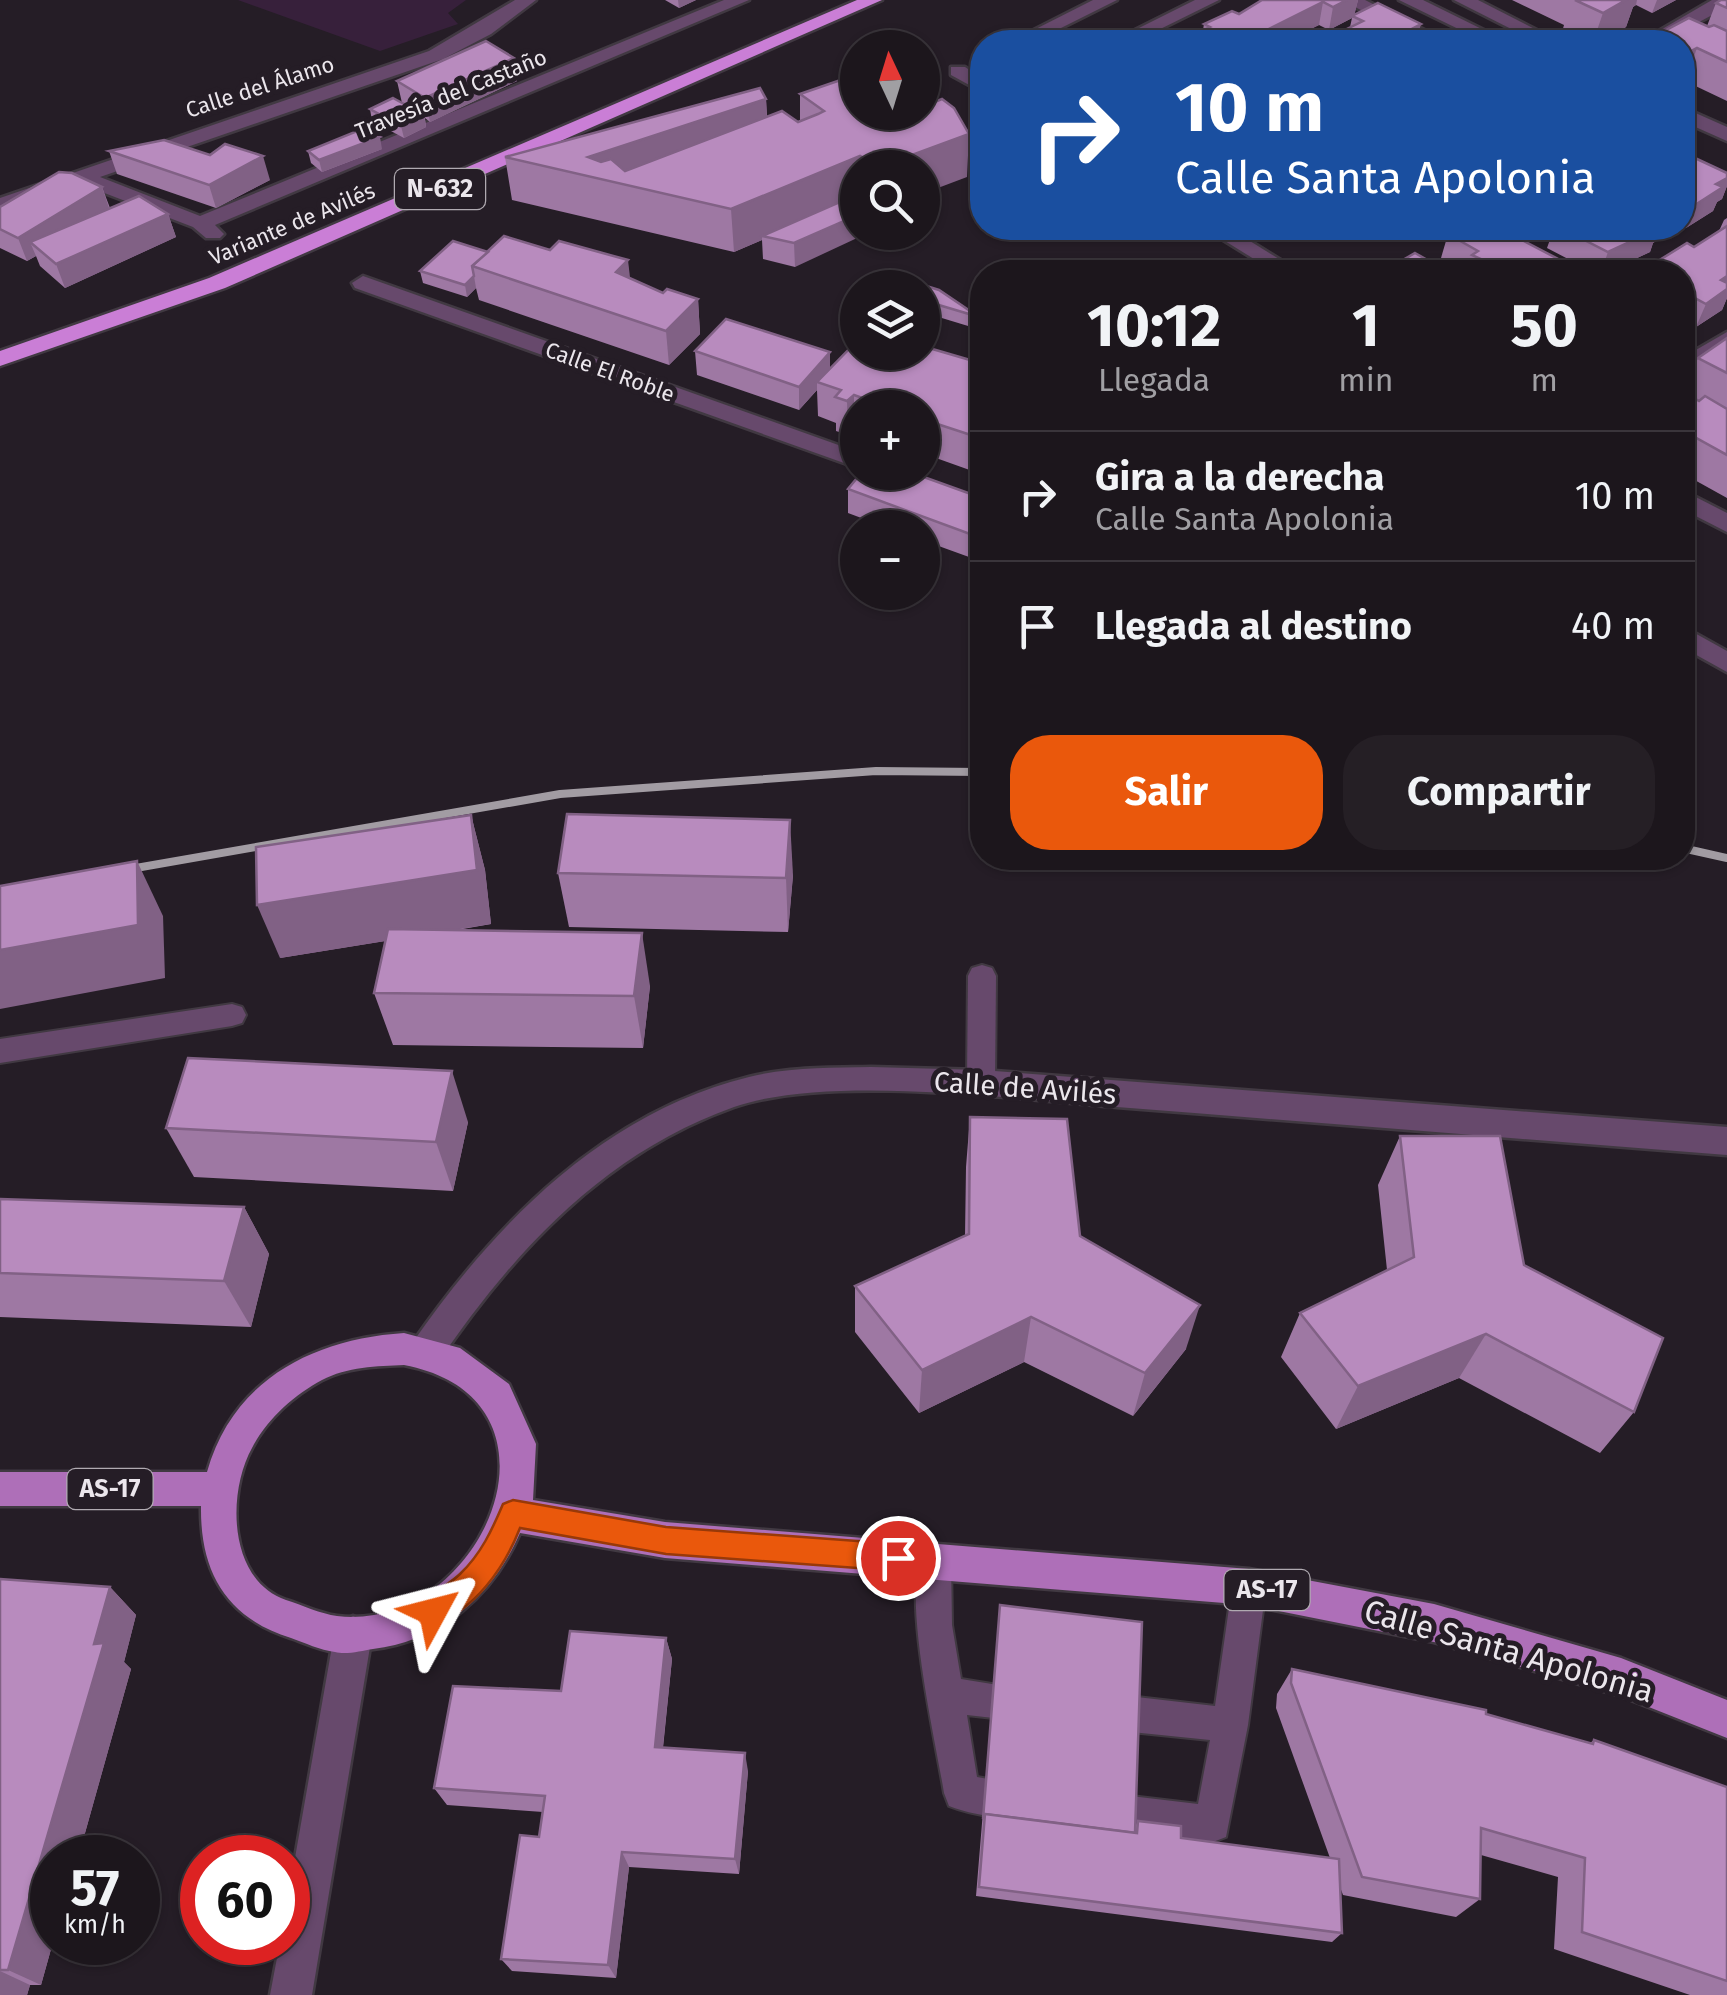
<!DOCTYPE html>
<html lang="es">
<head>
<meta charset="utf-8">
<style>
	:root { --surface:#1c161c; --page:#251f25; --text:#f1f3f6; --muted:#a09fa3; --line:#3a353b; --accent:#ea580c }
	body { margin:0; font-family:"Fira Sans",sans-serif; background:var(--page); color:var(--text); height:100vh; display:flex; flex-direction:column; font-size:38px; white-space:nowrap }
	* { box-sizing:border-box; margin:0 }
	p { font-size:32px; color:var(--muted) }
	.icon { flex:none; width:55px; height:55px; fill:none; stroke:currentColor; stroke-width:2; stroke-linecap:round; stroke-linejoin:round }
	.map { position:relative; flex:1; overflow:hidden }
	.details { position:absolute; left:970px; top:260px; width:725px; height:610px; display:flex; flex-direction:column; background:var(--surface); border-radius:40px; box-shadow:0 2px 8px #0004,0 0 0 2px var(--line) }
	.details>* { flex:none }
	.hud { position:absolute; left:970px; top:30px; width:725px; height:210px; border-radius:40px; box-shadow:0 2px 8px #0004,0 0 0 2px var(--line); background:#1a4fa0; color:#fff; overflow:hidden }
	.needle { width:65px; rotate:356deg }
	.fabs { position:absolute; left:840px; top:30px; display:grid; gap:20px }
	.fabs a { display:grid; place-items:center; width:100px; height:100px; border-radius:50%; background:var(--surface); box-shadow:0 2px 8px #0004,0 0 0 2px var(--line); font-size:50px }
	.speed { position:absolute; left:30px; top:1835px; display:flex; gap:20px; font-size:50px; font-weight:700; text-align:center }
	.speed>* { display:grid; place-content:center; width:130px; height:130px; border-radius:50%; background:var(--surface); box-shadow:0 2px 8px #0004,0 0 0 2px var(--line); line-height:1 }
	.speed small { font-size:25px; font-weight:400 }
	.speed .limit { border:15px solid #d22; background:#fff; color:#111 }
	.pin { position:absolute; display:grid; place-items:center; width:85px; height:85px; color:#fff; margin:-42px; border:5px solid #fff; border-radius:50%; box-shadow:0 2px 10px #0007 }
	.me { position:absolute; width:110px; margin:-55px; rotate:52deg; stroke-linejoin:round; filter:drop-shadow(0 0 8px #0008) }
	.turn { display:flex; align-items:center; gap:35px; height:210px; padding:0 40px; font-size:45px }
	.turn .icon { width:130px; height:130px; stroke-width:2.5 }
	.turn b { display:block; font-size:70px; line-height:85px }
	.eta { display:flex; justify-content:space-evenly; align-items:center; height:170px; text-align:center }
	.eta b { font-size:60px; font-weight:700; line-height:70px }
	.action { display:flex; gap:20px; margin-top:auto; padding:20px 40px }
	.action a { flex:1; height:115px; border-radius:40px; background:var(--accent); color:#fff; font-size:40px; font-weight:700; line-height:115px; text-align:center }
	.action a+a { background:var(--page); color:var(--text) }
	ul { padding:0; list-style:none }
	li { display:flex; align-items:center; gap:30px; height:130px; padding:0 40px; border-top:2px solid var(--line) }
	li div { flex:1 }
	li b { display:block; font-size:38px }
	li em { font-style:normal }
	.map>svg:first-child { display:block }
	.green { fill:#37203b }
	.lines { fill:none; stroke-linecap:round; stroke-linejoin:round }
	.lane-casing { stroke:#413942; stroke-width:4 }
	.street-casing { stroke:#413942; stroke-width:5 }
	.primary-casing { stroke:#413942; stroke-width:5 }
	.highway-casing { stroke:#413942; stroke-width:5 }
	.lane { fill:#67496c; fill-rule:evenodd }
	.street { fill:#67496c; fill-rule:evenodd }
	.primary { fill:#ae6fb8; fill-rule:evenodd }
	.highway { fill:#ca7ed6; fill-rule:evenodd }
	.rail { stroke:#a29ca3; stroke-width:8 }
	.wall { fill:#9e78a3 }
	.shaded-wall { fill:#816185 }
	.building { fill:#b88bbe; stroke:#816185; stroke-width:2.5 }
	.route { fill:#ea580c; stroke:#983908; stroke-width:2.5 }
	.labels { text-anchor:middle; dominant-baseline:central; stroke-width:10; stroke-linejoin:round; paint-order:stroke }
	.far-street-label { font-size:22px; fill:#ebe6ec; stroke:#251d26 }
	.shield { fill:#251d26; stroke:#b0aab1; stroke-width:2.5 }
	.shield-label { font-size:25px; font-weight:bold; fill:#ebe6ec }
	.street-label { font-size:28px; fill:#ebe6ec; stroke:#251d26 }
	.near-street-label { font-size:32px; fill:#ebe6ec; stroke:#251d26 }
</style>
</head>
<body>
<div class="map">
<svg width="1727" height="1995" viewBox="0 0 1727 1995">
	<rect width="100%" height="100%" fill="#251d26"/>
	<!-- green -->
	<polygon class="green" points="238,0 466,0 448,13 458,24 380,51"/>
	<g class="lines">
		<!-- lane casing -->
		<g class="lane-casing">
			<g id="lane">
				<polygon points="982,965 992,968 996,976 995,1083 991,1091 981,1095 971,1091 967,1083 968,976 972,968"/>
				<polygon points="232,1004 242,1007 246,1015 242,1023 232,1026 0,1063 0,1039"/>
				<path d="M934 1544 946 1549 951 1561 952 1625 961 1679 1041 1692 1047 1704 1041 1716 1029 1722 967 1715 977 1777 1033 1787 1038 1800 1033 1813C1010 1822 972 1815 949 1806L944 1793C935 1737 902 1598 922 1549Z"/>
				<polygon points="1249,1570 1261,1575 1266,1587 1248,1725 1226,1837 1213,1842 1084,1823 1079,1810 1084,1797 1097,1792 1198,1804 1210,1740 1102,1729 1090,1723 1084,1711 1090,1699 1102,1693 1215,1706 1232,1587 1237,1575"/>
			</g>
		</g>
		<!-- street casing -->
		<g class="street-casing">
			<g id="street">
				<polygon points="515,0 536,0 491,34 443,59 100,177 200,216 724,0 749,0 215,225 224,234 220,238 206,238 193,227 81,184 0,211 0,198 429,51"/>
				<polygon points="1093,0 1117,0 1033,42 1010,42"/>
				<polygon points="1195,0 1219,0 1134,42 1111,42"/>
				<polygon points="1341,0 1365,0 1448,42 1425,42"/>
				<polygon points="1399,0 1423,0 1508,42 1485,42"/>
				<polygon points="1454,0 1478,0 1560,42 1537,42"/>
				<polygon points="1712,0 1727,0 1727,7 1662,42 1640,42"/>
				<polygon points="951,67 965,67 982,78 982,92 951,75"/>
				<polygon points="1682,107 1727,127 1727,141 1682,121"/>
				<polygon points="1204,228 1229,228 1300,272 1275,272"/>
				<polygon points="363,276 858,452 858,468 355,288 352,283"/>
				<polygon points="1727,332 1727,349 1682,375 1682,358"/>
				<polygon points="1682,490 1727,513 1727,532 1682,509"/>
				<polygon points="1682,626 1727,651 1727,672 1682,647"/>
				<path d="M871 1067 981 1070 1727 1127V1155C1524 1139 1321 1123 1117 1107 1015 1099 828 1074 734 1107 604 1153 512 1253 437 1364L425 1369 413 1364 408 1353 413 1342C496 1223 603 1113 749 1077 788 1067 831 1068 871 1067Z"/>
				<polygon points="353,1616 366,1622 372,1635 312,1995 270,1995 280,1942 288,1942 288,1898 334,1635 340,1622"/>
			</g>
		</g>
		<!-- primary casing -->
		<g class="primary-casing">
			<path id="primary" d="M404 1333 460 1348 509 1384 536 1444 533 1500 665 1522 1249 1569 1434 1604 1621 1658 1727 1700V1738L1621 1696 1434 1642 1249 1605 665 1558 520 1533C493 1595 441 1641 373 1649 361 1651 346 1655 335 1652 320 1650 305 1643 291 1638 227 1618 200 1573 201 1506H0V1472H207C233 1379 314 1339 404 1333ZM404 1365C583 1399 482 1633 337 1616 321 1614 302 1605 286 1600 228 1580 227 1493 252 1448 267 1419 294 1395 322 1380 347 1367 377 1366 404 1365Z"/>
		</g>
		<!-- highway casing -->
		<g class="highway-casing">
			<polygon id="highway" points="857,0 882,0 225,288 0,366 0,351 209,278"/>
		</g>
		<!-- lane -->
		<use href="#lane" class="lane"/>
		<!-- street -->
		<use href="#street" class="street"/>
		<!-- primary -->
		<use href="#primary" class="primary"/>
		<!-- highway -->
		<use href="#highway" class="highway"/>
		<!-- rail -->
		<g class="rail">
			<polyline points="1682,848 1727,858"/>
			<polyline points="113,872 560,794 876,771 982,772"/>
		</g>
	</g>
	<!-- wall -->
	<g class="wall">
		<polygon points="665,0 696,0 679,8"/>
		<polygon points="1262,0 1358,0 1354,15 1421,24 1350,27 1352,18 1329,30 1319,25 1284,42 1193,42 1194,35 1203,30 1204,24 1239,14"/>
		<polygon points="1512,0 1676,0 1652,13 1636,5 1633,7 1626,27 1598,42 1585,42 1562,32 1564,25"/>
		<polygon points="1727,0 1727,101 1685,81 1682,83 1682,42 1653,42 1655,36 1707,26 1716,3"/>
		<polygon points="397,81 517,81 430,122 425,118 426,127 404,138 372,121 370,109 402,103"/>
		<polygon points="800,94 967,177 922,168 858,168 795,267 763,259 762,240 734,252 512,200 505,157 766,99 767,116 798,122 800,121"/>
		<polygon points="382,149 322,172 311,163 308,151"/>
		<polygon points="109,151 270,180 216,208 117,174"/>
		<polygon points="1682,152 1727,173 1727,186 1722,199 1717,202 1713,211 1686,228 1682,226"/>
		<polygon points="102,187 110,208 168,214 176,237 65,288 40,266 36,256 27,261 0,248 0,207"/>
		<polygon points="1727,218 1727,298 1722,310 1696,327 1682,320 1682,272 1654,272 1658,261 1694,247 1719,231 1724,220"/>
		<polygon points="1510,228 1543,228 1527,237"/>
		<polygon points="1554,228 1676,228 1653,243 1650,252 1607,272 1593,272 1547,248"/>
		<polygon points="1448,234 1583,272 1467,272 1441,258"/>
		<polygon points="488,252 630,278 663,293 698,299 700,334 669,365 479,300 476,288 467,297 423,283 420,271"/>
		<polygon points="922,288 979,317 978,329 922,312"/>
		<polygon points="1727,338 1727,498 1682,473 1682,391 1684,392 1698,358"/>
		<polygon points="695,351 830,368 977,362 982,466 978,473 922,453 922,408 858,408 858,431 854,429 848,435 836,431 836,423 818,416 817,390 799,410 697,375"/>
		<polygon points="848,489 982,498 982,539 969,557 922,540 922,528 888,528 848,513"/>
		<polygon points="471,815 485,870 491,924 457,930 650,986 643,1048 393,1045 374,993 385,941 280,958"/>
		<polygon points="558,873 793,875 788,932 569,927"/>
		<polygon points="970,1117 1186,1349 1133,1416 1024,1362 919,1413 855,1332 855,1286 965,1236 966,1167"/>
		<polygon points="468,1122 453,1191 194,1177 166,1128"/>
		<polygon points="1400,1136 1524,1265 1634,1412 1600,1453 1459,1378 1336,1429 1281,1357 1300,1313 1387,1270 1378,1185"/>
		<polygon points="0,1199 244,1207 269,1254 251,1327 0,1317"/>
		<polygon points="0,1579 110,1587 136,1615 124,1662 131,1669 78,1858 52,1858 53,1942 41,1985 30,1985 27,1995 0,1995"/>
		<polygon points="1000,1605 1135,1827 1138,1821 1181,1838 1330,1858 1276,1708 1277,1694 1292,1669 1486,1714 1590,1743 1594,1740 1727,1787 1727,1995 1690,1995 1554,1949 1558,1877 1481,1855 1480,1899 1456,1917 1343,1895 1340,1887 1342,1933 1332,1942 976,1896"/>
		<polygon points="666,1638 672,1659 663,1748 748,1771 739,1874 629,1867 616,1978 512,1971 501,1959 539,1837 543,1812 447,1805 434,1788 561,1691"/>
	</g>
	<!-- shaded-wall -->
	<g class="shaded-wall">
		<polygon points="678,0 696,0 679,8"/>
		<polygon points="1347,0 1358,0 1354,17 1329,30 1333,7"/>
		<polygon points="1626,0 1637,0 1636,5 1633,7 1626,27 1598,42 1593,42 1603,13"/>
		<polygon points="1657,0 1676,0 1652,13"/>
		<polygon points="1323,2 1319,25 1284,42 1250,42 1251,38"/>
		<polygon points="1421,24 1416,42 1392,42 1406,32"/>
		<polygon points="1697,48 1685,81 1682,83 1682,71 1689,52"/>
		<polygon points="514,58 517,81 430,122 425,98"/>
		<polygon points="766,99 768,142 634,187 588,157"/>
		<polygon points="424,115 426,127 404,138 401,126"/>
		<polygon points="969,134 967,177 922,194 922,168 893,168 893,162"/>
		<polygon points="380,137 382,149 322,172 319,160"/>
		<polygon points="263,156 270,180 216,208 209,185"/>
		<polygon points="860,156 860,168 858,168 858,200 762,236 762,240 734,252 731,209"/>
		<polygon points="886,157 886,168 873,168 873,163"/>
		<polygon points="1727,178 1727,186 1722,199 1717,202 1713,211 1686,228 1695,205 1716,184"/>
		<polygon points="102,187 110,211 30,242 36,256 27,261 18,238"/>
		<polygon points="1689,202 1682,218 1682,206"/>
		<polygon points="168,214 176,237 65,288 56,264"/>
		<polygon points="858,215 858,232 870,232 795,267 794,243"/>
		<polygon points="1530,228 1543,228 1527,237"/>
		<polygon points="1652,228 1676,228 1653,243 1650,252 1607,272 1601,272 1608,252"/>
		<polygon points="628,260 632,295 616,272"/>
		<polygon points="474,276 476,288 467,297 465,285"/>
		<polygon points="1727,276 1727,298 1722,310 1696,327 1706,304 1721,280"/>
		<polygon points="698,299 700,334 669,365 666,331"/>
		<polygon points="830,352 830,375 817,382 817,390 799,410 799,387"/>
		<polygon points="854,395 854,429 848,435 847,401"/>
		<polygon points="982,435 982,466 978,473 980,438"/>
		<polygon points="982,518 982,539 969,557 970,534"/>
		<polygon points="471,815 485,870 491,924 280,958 257,905"/>
		<polygon points="790,820 793,875 788,932 786,878"/>
		<polygon points="137,861 163,916 165,978 0,1009 0,950"/>
		<polygon points="642,933 650,986 643,1048 634,996"/>
		<polygon points="452,1071 468,1122 453,1191 436,1142"/>
		<polygon points="244,1207 269,1254 251,1327 224,1281"/>
		<polygon points="1200,1305 1186,1349 1133,1416 1145,1373"/>
		<polygon points="1031,1317 1024,1362 919,1413 922,1370"/>
		<polygon points="1486,1334 1459,1378 1336,1429 1358,1386"/>
		<polygon points="110,1587 136,1615 124,1662 131,1669 78,1858 52,1858 53,1942 41,1985 8,1970"/>
		<polygon points="666,1638 672,1659 661,1765 655,1747"/>
		<polygon points="745,1753 748,1771 739,1874 735,1859"/>
		<polygon points="622,1852 629,1867 616,1978 608,1965"/>
		<polygon points="0,1971 30,1985 27,1995 0,1995"/>
	</g>
	<!-- building -->
	<g class="building">
		<polygon points="1262,0 1347,0 1333,7 1323,2 1251,38 1260,42 1209,42 1194,35 1210,27 1204,24 1232,11 1239,14"/>
		<polygon points="1575,0 1626,0 1603,13"/>
		<polygon points="1721,0 1727,0 1727,8 1716,3"/>
		<polygon points="1378,3 1421,24 1406,32 1412,35 1392,42 1320,42 1363,21 1352,16"/>
		<polygon points="1689,18 1709,27 1714,25 1727,31 1727,62 1697,48 1689,52 1682,49 1682,42 1668,42 1655,36"/>
		<polygon points="1136,34 1152,42 1118,42"/>
		<polygon points="486,41 514,58 425,98 397,81"/>
		<polygon points="858,74 858,112 922,112 922,107 942,99 954,108 969,134 893,162 886,157 873,163 860,156 731,209 505,157 760,88 766,99 588,157 601,162 611,159 625,171 782,111 798,122 818,114 824,111 800,94"/>
		<polygon points="393,98 424,115 401,126 370,109"/>
		<polygon points="362,129 380,137 319,160 308,151"/>
		<polygon points="164,140 210,155 225,144 263,156 209,185 109,151"/>
		<polygon points="1682,152 1727,173 1727,178 1716,184 1723,187 1695,205 1689,202 1682,206"/>
		<polygon points="59,172 72,173 102,187 18,238 0,229 0,207"/>
		<polygon points="858,194 858,215 794,243 762,236"/>
		<polygon points="139,196 168,214 56,264 30,242"/>
		<polygon points="1727,226 1727,276 1721,280 1727,283 1727,289 1706,304 1682,291 1682,272 1653,272 1665,265 1658,261 1687,243 1694,247"/>
		<polygon points="1459,228 1499,228 1583,272 1509,272 1472,255 1478,251 1448,234"/>
		<polygon points="1561,228 1656,228 1658,229 1608,252"/>
		<polygon points="504,236 550,250 559,241 628,260 616,272 663,293 667,289 698,299 666,331 472,266"/>
		<polygon points="453,241 488,252 472,266 474,276 465,285 420,271"/>
		<polygon points="1415,253 1445,270 1450,268 1458,272 1382,272"/>
		<polygon points="923,285 939,290 979,317 922,300 922,288 921,288"/>
		<polygon points="726,319 830,352 799,387 695,351"/>
		<polygon points="1727,338 1727,373 1698,358"/>
		<polygon points="858,340 858,352 922,352 922,346 977,362 982,356 982,435 980,438 922,419 922,408 890,408 854,395 847,401 835,397 841,390 817,382"/>
		<polygon points="1682,391 1699,401 1705,396 1727,409 1727,455 1682,430"/>
		<polygon points="862,472 910,472 982,498 982,518 970,534 848,489"/>
		<polygon points="567,814 790,820 786,878 558,873"/>
		<polygon points="471,815 477,870 257,905 256,847"/>
		<polygon points="137,861 138,925 0,950 0,886"/>
		<polygon points="388,929 642,933 634,996 374,993"/>
		<polygon points="188,1058 452,1071 436,1142 166,1128"/>
		<polygon points="970,1117 1067,1119 1080,1236 1200,1305 1145,1373 1031,1317 922,1370 855,1286 969,1234"/>
		<polygon points="1400,1136 1500,1136 1524,1265 1663,1338 1634,1412 1486,1334 1358,1386 1300,1313 1414,1257"/>
		<polygon points="0,1199 244,1207 224,1281 0,1273"/>
		<polygon points="0,1579 110,1587 94,1644 104,1643 8,1970 0,1970"/>
		<polygon points="1000,1605 1142,1622 1135,1833 985,1814 983,1819"/>
		<polygon points="570,1631 666,1638 655,1747 745,1753 735,1859 622,1852 608,1965 501,1959 520,1835 539,1837 545,1796 434,1788 453,1686 561,1691"/>
		<polygon points="1292,1669 1486,1710 1486,1714 1593,1744 1594,1740 1727,1787 1727,1981 1582,1932 1585,1858 1481,1828 1480,1899 1362,1877 1291,1683"/>
		<polygon points="985,1814 1137,1833 1138,1821 1181,1826 1181,1838 1339,1859 1342,1933 979,1887"/>
	</g>
	<!-- route -->
	<path class="route" d="M513 1500 666 1527 898 1544 907 1548 911 1558 907 1567 898 1571 666 1554 520 1528C504 1569 475 1609 433 1626L423 1622 419 1612C427 1593 447 1587 460 1574 481 1554 492 1530 503 1504Z"/>
	<g class="labels">
		<!-- far-street labels -->
		<g class="far-street-label">
			<text transform="translate(260 87) rotate(-18)">Calle del Álamo</text>
			<text transform="translate(451 94) rotate(-22)">Travesía del Castaño</text>
			<text transform="translate(292 224) rotate(-23)">Variante de Avilés</text>
			<text transform="translate(610 372) rotate(20)">Calle El Roble</text>
		</g>
		<!-- shield labels -->
		<g class="shield">
			<rect x="395" y="169" width="90" height="40" rx="8"/>
			<rect x="67.5" y="1469" width="85" height="40" rx="8"/>
			<rect x="1224.5" y="1570" width="85" height="40" rx="8"/>
		</g>
		<g class="shield-label">
			<text x="440" y="189">N-632</text>
			<text x="110" y="1489">AS-17</text>
			<text x="1267" y="1590">AS-17</text>
		</g>
		<!-- street labels -->
		<g class="street-label">
			<text transform="translate(1025 1088) rotate(4)">Calle de Avilés</text>
		</g>
		<!-- near-street labels -->
		<g class="near-street-label">
			<text transform="translate(1509 1651) rotate(16)">Calle Santa Apolonia</text>
		</g>
	</g>
</svg>
<div class="fabs">
<a><svg class="needle" viewBox="-14 -14 28 28"><path d="M0-13l5 13h-10z" fill="#e53935"/><path d="M0 13l5-13h-10z" fill="#a09fa3"/></svg></a>
<a><svg class="icon" aria-label="search" viewBox="0 0 24 24"><circle cx="10" cy="10" r="6"/><path d="M15 15l6 6"/></svg></a>
<a><svg class="icon" aria-label="layers" viewBox="0 0 24 24"><path d="M12 4l9 5-9 5-9-5zM3 14l9 5 9-5"/></svg></a>
<a>+</a>
<a>−</a>
</div>
<div class="speed"><div>57<small>km/h</small></div><div class="limit">60</div></div>
<div class="pin" style="left:898px;top:1558px;background:#d93025"><svg class="icon" aria-label="arrive" viewBox="0 0 24 24"><path d="M6 21V4h12l-3 4 3 4H6"/></svg></div>
<svg class="me" style="left:433px;top:1612px" viewBox="-20 -20 40 40"><path d="M0-17L14 15 0 8-14 15z" fill="#ea580c" stroke="#fff" stroke-width="4"/></svg>
<div class="hud">
<div class="turn"><svg class="icon" aria-label="right" viewBox="0 0 24 24"><path d="M7 20v-9h11M14 6l5 5-5 5"/></svg><div><b>10 m</b>Calle Santa Apolonia</div></div>
</div>
<section class="details">
<div class="eta">
<div><b>10:12</b><p>Llegada</p></div>
<div><b>1</b><p>min</p></div>
<div><b>50</b><p>m</p></div>
</div>
<ul>
<li><svg class="icon" aria-label="right" viewBox="0 0 24 24"><path d="M7 20v-9h11M14 6l5 5-5 5"/></svg><div><b>Gira a la derecha</b><p>Calle Santa Apolonia</p></div><em>10 m</em></li>
<li><svg class="icon" aria-label="arrive" viewBox="0 0 24 24"><path d="M6 21V4h12l-3 4 3 4H6"/></svg><div><b>Llegada al destino</b></div><em>40 m</em></li>
</ul>
<div class="action"><a>Salir</a><a>Compartir</a></div>
</section>
</div>
</body>
</html>
